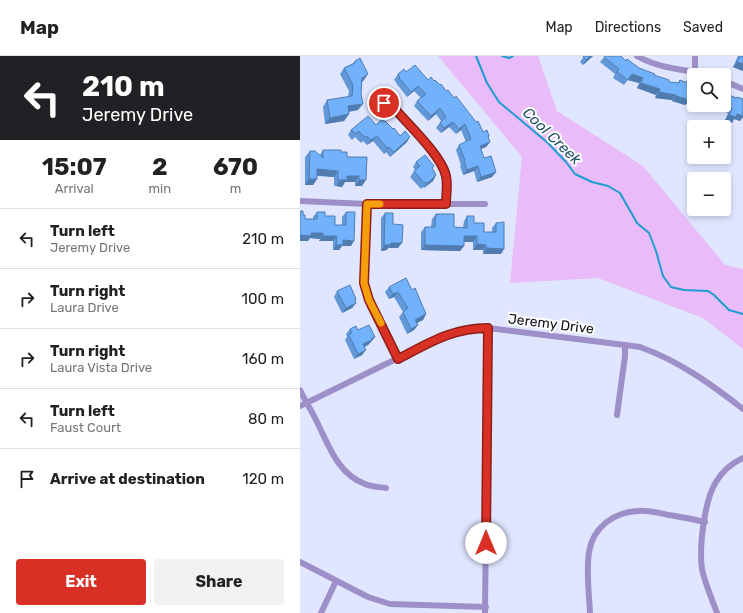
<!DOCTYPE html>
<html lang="en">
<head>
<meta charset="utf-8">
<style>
	:root { --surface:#fff; --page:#f2f2f2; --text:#222; --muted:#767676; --line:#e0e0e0; --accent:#d93025 }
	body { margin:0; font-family:Rubik,sans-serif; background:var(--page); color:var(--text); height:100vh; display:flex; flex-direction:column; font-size:15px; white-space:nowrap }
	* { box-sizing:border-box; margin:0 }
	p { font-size:13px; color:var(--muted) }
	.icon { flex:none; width:22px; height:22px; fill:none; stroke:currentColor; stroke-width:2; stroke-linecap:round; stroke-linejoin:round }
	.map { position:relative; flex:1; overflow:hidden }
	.sheet { display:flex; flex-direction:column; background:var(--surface); width:300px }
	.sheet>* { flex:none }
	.banner { background:#202124; color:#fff; overflow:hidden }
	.tools { position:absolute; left:387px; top:12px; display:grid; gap:8px }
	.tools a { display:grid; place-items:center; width:44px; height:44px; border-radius:4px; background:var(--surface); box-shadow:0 2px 6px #0003; font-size:20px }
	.pin { position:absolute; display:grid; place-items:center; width:34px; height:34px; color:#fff; margin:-17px; border:2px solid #fff; border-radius:50%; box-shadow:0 1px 4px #0007 }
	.me { position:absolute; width:44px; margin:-22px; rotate:0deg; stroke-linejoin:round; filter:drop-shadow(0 0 3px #0008) }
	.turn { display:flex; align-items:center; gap:14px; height:84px; padding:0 16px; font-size:18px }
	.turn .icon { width:52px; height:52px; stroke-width:2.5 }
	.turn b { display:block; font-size:28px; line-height:34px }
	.eta { display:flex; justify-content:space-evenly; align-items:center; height:68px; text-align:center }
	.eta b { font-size:24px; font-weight:700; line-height:28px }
	.cta { display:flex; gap:8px; margin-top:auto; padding:8px 16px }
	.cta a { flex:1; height:46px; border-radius:4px; background:var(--accent); color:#fff; font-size:16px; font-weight:700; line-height:46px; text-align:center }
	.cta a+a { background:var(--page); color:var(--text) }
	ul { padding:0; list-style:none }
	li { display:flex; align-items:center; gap:12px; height:60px; padding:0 16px; border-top:1px solid var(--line) }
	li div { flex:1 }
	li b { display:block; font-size:15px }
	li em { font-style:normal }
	header { display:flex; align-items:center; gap:24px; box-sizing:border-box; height:56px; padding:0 20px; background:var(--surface); border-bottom:1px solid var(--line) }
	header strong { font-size:19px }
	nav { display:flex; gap:22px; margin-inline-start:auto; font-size:14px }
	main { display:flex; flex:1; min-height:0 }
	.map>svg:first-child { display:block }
	.green { fill:#e9bbf9 }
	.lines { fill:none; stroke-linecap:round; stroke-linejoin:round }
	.stream { stroke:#1e9ccf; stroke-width:2 }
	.minor { stroke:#9e8fc8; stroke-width:6 }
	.wall { fill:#6298d8 }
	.shaded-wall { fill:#507cb0 }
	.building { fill:#72b1fb; stroke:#507cb0 }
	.route-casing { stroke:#8d1f18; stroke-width:10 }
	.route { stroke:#d93025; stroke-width:7 }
	.slow { stroke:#f59e0b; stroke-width:7 }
	.labels { text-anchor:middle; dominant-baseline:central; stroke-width:4; stroke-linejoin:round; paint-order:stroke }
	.street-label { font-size:14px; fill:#10121a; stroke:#fff }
	.water-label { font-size:15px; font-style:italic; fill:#255369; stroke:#fff }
</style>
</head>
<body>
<header>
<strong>Map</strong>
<nav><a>Map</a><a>Directions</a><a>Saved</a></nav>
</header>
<main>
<section class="sheet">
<div class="banner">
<div class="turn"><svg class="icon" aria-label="left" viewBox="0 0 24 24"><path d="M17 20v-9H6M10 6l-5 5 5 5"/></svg><div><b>210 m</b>Jeremy Drive</div></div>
</div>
<div class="eta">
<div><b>15:07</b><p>Arrival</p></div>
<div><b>2</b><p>min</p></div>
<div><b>670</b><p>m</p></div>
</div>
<ul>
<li><svg class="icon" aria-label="left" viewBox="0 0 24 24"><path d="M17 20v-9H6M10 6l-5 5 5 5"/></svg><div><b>Turn left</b><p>Jeremy Drive</p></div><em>210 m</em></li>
<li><svg class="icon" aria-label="right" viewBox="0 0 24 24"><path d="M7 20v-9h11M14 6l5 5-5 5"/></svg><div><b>Turn right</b><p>Laura Drive</p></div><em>100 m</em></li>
<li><svg class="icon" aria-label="right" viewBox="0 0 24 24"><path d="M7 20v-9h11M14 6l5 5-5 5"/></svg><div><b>Turn right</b><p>Laura Vista Drive</p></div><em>160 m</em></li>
<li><svg class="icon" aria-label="left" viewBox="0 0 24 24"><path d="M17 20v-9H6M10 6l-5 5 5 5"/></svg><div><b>Turn left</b><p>Faust Court</p></div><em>80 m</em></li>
<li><svg class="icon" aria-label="arrive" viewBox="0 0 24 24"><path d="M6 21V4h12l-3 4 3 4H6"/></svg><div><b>Arrive at destination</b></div><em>120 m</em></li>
</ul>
<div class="cta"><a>Exit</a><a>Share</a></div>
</section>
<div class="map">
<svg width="443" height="557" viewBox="0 0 443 557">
	<rect width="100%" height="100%" fill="#e0e6ff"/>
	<!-- green -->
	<polygon class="green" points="138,0 238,0 257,55 343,110 425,209 443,213 443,293 403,262 298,222 210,227 222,101"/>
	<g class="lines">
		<!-- stream -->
		<g class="stream">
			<polyline points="176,0 187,27 199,46 248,87 266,106 275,118 292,126 308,130 320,137 337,167 349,177 356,195 363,220 371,231 384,234 408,235 414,239 429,254 443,258"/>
			<polyline points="202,0 209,2 213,0"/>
		</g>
		<!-- minor -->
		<g class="minor">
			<path d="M337 0C359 13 385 13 409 19"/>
			<polyline points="395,16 395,0"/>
			<polyline points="424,25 443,33"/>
			<path d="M84 47 93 51C107 67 142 100 146 120 148 129 146 138 146 147"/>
			<polyline points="0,145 67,148 185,148"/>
			<polyline points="67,148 64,227 69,244 97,303"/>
			<path d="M0 334C5 345 12 355 17 366 29 390 38 418 65 428 72 431 79 431 86 432"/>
			<path d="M0 350 143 280 167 273 188 272 325 289 340 291C379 305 411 328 443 353"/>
			<polyline points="317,359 325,300 325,289"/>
			<polyline points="0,506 68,541 90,548 186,551"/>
			<polyline points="21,557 36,525"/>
			<polyline points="185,557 188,272"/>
			<path d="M290 557C289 537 286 516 289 496 293 471 314 456 338 455 348 454 359 457 369 459 381 461 393 463 405 466"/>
			<path d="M417 557C412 543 405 528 402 513 399 492 404 445 416 426 422 416 432 407 443 402"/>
		</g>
	</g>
	<!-- wall -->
	<g class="wall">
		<polygon points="284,0 293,0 283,9 280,6"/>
		<polygon points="305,0 326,5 339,12 369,26 377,27 380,24 386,27 387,24 388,46 385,49 372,45 372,44 355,42 356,39 337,32 339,27 328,24 324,29 313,22 315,18 300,6"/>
		<polygon points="438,0 443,0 443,15 433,11"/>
		<polygon points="55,5 64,24 62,26 58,54 49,56 49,58 44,65 25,68 23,51 27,44 48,41 49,35 40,18 44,12 52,8"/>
		<polygon points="106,16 128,24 134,25 146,35 183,76 189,80 188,82 190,86 186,91 181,93 184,102 196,116 192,121 177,126 174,115 163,119 160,110 161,109 156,94 159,89 166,86 161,74 156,78 149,71 141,77 136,72 141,65 136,58 128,65 114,50 117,45 121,42 114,35 107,41 96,27 96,26 94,24 98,18"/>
		<polygon points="424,34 425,37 443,45 443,61 440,65 434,63 432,67 425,64 428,57 409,49 424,49"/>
		<polygon points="76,69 93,73 107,86 90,101 86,96 84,98 73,85 67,89 63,85 61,87 55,81 52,84 48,79 51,74"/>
		<polygon points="23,94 41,96 47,101 67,101 62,130 55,130 55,126 45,126 42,131 36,130 34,130 34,121 17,120 17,123 13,129 5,129 5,101 10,95 20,99"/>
		<polygon points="116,106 132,112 136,119 133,125 124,132 123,131 121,133 110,121 115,114 113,111"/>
		<polygon points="17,156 25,160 35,169 42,169 42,161 46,156 51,190 42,190 39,194 33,194 33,185 19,185 20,183 10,182 8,185 3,159 5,163 13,163 13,161"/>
		<polygon points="85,157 93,168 98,192 88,192 87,194 81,195 81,162"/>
		<polygon points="136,158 154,171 163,172 164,165 167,160 184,176 192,176 192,172 196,167 201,198 183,198 183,194 173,194 173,186 164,186 164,190 160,195 121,194 121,176 125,171 131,171 132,163"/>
		<polygon points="89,231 112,234 126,258 123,264 117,267 118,269 114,274 107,278 99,261 103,256 94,241 89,243 85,236"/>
		<polygon points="37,235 55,244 56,247 52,252 42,257 34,241"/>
		<polygon points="50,273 58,274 75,281 71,286 68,289 64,291 62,299 54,303 45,284 47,281 46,278"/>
	</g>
	<!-- shaded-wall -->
	<g class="shaded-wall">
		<polygon points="290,0 293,0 283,9 286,4"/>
		<polygon points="437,6 443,8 443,15 433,11"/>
		<polygon points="68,18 64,24 57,28 62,22"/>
		<polygon points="332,18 343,22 339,27 328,24"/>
		<polygon points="341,27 360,33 356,39 337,32"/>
		<polygon points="118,30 114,35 107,41 111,36"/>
		<polygon points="359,36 376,39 372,44 355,42"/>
		<polygon points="376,40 390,40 394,41 394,47 388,46 385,49 372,45"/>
		<polygon points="63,48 58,54 44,56 48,50"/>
		<polygon points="400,49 407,49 405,52 399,50"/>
		<polygon points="140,52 136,58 128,65 131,60"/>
		<polygon points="49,58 44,65 25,68 30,62"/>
		<polygon points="437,58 443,59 443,61 440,65 434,63 432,67 425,64 429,59"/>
		<polygon points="153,66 149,71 141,77 144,72"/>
		<polygon points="165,68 161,74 156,78 159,73"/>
		<polygon points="77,80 73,85 67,89 71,84"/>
		<polygon points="110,81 107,86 90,101 94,96"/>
		<polygon points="190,86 186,91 176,95 180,90"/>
		<polygon points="89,91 86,96 84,98 87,92"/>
		<polygon points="178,110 174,115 163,119 167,114"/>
		<polygon points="17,113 38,115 34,121 13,119"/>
		<polygon points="196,116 192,121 177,126 181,121"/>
		<polygon points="136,119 133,125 124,132 128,127"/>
		<polygon points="47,120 59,120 55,126 45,126 42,131 36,130 40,124"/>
		<polygon points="9,123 17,123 13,129 5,129"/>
		<polygon points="59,124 66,124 62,130 55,130"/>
		<polygon points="11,177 23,177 20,183 10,182 8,185 0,185 0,179"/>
		<polygon points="23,180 37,180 33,185 19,185"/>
		<polygon points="164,180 177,180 173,186 160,186"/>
		<polygon points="43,184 54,185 51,190 42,190 39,194 33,194 36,189"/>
		<polygon points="91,187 102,187 98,192 88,192 87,194 81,195 84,189"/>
		<polygon points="177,188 186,189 183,194 173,194"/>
		<polygon points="125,189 164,190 160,195 121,194"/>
		<polygon points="186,192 204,193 201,198 183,198"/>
		<polygon points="98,236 94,241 89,243 93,238"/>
		<polygon points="56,247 52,252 42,257 46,252"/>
		<polygon points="126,258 123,264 112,269 115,264"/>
		<polygon points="118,269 114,274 107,278 111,273"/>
		<polygon points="75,281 68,289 59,294 63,288 71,283"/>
		<polygon points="66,294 62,299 54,303 58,298"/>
	</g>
	<!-- building -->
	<g class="building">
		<polygon points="283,0 290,0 286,4"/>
		<polygon points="305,0 321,0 326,5 327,3 339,12 355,18 354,19 369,24 369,26 379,27 380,24 387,27 387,24 394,25 394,41 390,40 389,44 376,40 376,39 359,36 360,33 341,27 343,22 332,18 328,24 317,16 319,13 304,1"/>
		<polygon points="440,0 443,0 443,8 437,6"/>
		<polygon points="60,2 68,18 62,22 61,38 63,48 48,50 49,58 30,62 27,44 52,40 53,29 44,12 55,7 55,5"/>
		<polygon points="115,9 128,24 131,21 134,25 135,24 140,29 141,28 146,35 148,34 154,42 156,40 176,66 178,65 183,76 187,74 189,80 188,81 190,86 180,90 184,102 191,100 196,116 181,121 178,110 167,114 164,105 165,104 159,89 171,83 165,68 159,73 153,66 144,72 140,67 146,61 140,52 131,60 117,45 126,38 118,30 111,36 99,22 100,21 98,18 104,13 106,16"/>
		<polygon points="424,34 426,35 425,37 436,42 437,41 443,43 442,45 443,45 443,60 437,58 436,61 429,59 432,52 424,49"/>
		<polygon points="68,60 76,69 82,63 84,66 85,65 93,73 94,72 100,80 105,75 110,81 94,96 89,91 87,92 77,80 71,84 67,80 65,81 58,75 56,78 51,74"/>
		<polygon points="23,94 41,94 41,96 47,96 47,101 67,101 66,124 59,124 59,120 47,120 47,124 38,124 38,115 17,113 17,123 9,123 10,95 15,95 23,102"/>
		<polygon points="125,99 134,110 132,112 136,119 128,127 127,126 124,127 114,115 120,110 116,106"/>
		<polygon points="0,155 3,155 3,159 5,159 5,163 17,163 17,156 25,156 25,160 35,160 35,169 46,169 46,156 55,156 54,185 43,184 43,189 36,189 37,180 23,180 23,177 11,177 11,180 0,179"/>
		<polygon points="85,157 93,157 93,168 103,169 102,187 91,187 90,189 84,189"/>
		<polygon points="136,158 154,158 154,171 167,172 167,160 174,160 174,167 184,167 184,176 196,176 196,167 204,166 204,193 186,192 186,189 177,188 177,180 164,180 164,190 125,189 125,171 135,171"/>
		<polygon points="106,222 112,234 115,232 126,258 115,264 118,269 111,273 103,256 108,252 98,236 93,238 89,231"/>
		<polygon points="50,229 56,243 55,244 56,247 46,252 37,235"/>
		<polygon points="69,269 75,281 71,283 72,284 63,288 66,294 58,298 49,279 52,277 50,273 56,270 58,274"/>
	</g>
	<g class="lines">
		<!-- route casing -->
		<g class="route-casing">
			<path id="route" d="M84 47 93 51C107 67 142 100 146 120 148 129 146 138 146 148H67L64 227 69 244 98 303C129 287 152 272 188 272L186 487"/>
		</g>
		<!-- route -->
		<use href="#route" class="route"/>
		<!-- slow -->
		<polyline class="slow" points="80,148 67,148 64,227 69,244 81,267"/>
	</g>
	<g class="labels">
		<!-- street labels -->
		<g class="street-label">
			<text transform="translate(251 268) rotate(7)">Jeremy Drive</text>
		</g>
		<!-- water labels -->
		<g class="water-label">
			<text transform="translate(252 80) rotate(44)">Cool Creek</text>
		</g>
	</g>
</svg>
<div class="tools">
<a><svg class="icon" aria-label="search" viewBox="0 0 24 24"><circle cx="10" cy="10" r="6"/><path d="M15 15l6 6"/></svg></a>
<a>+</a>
<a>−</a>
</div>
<div class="pin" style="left:84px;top:47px;background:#d93025"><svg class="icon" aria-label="arrive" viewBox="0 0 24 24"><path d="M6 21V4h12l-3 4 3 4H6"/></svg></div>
<svg class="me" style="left:186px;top:487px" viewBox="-20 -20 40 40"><circle r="19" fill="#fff"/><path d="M0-13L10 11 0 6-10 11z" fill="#d93025"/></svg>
</div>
</main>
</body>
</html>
